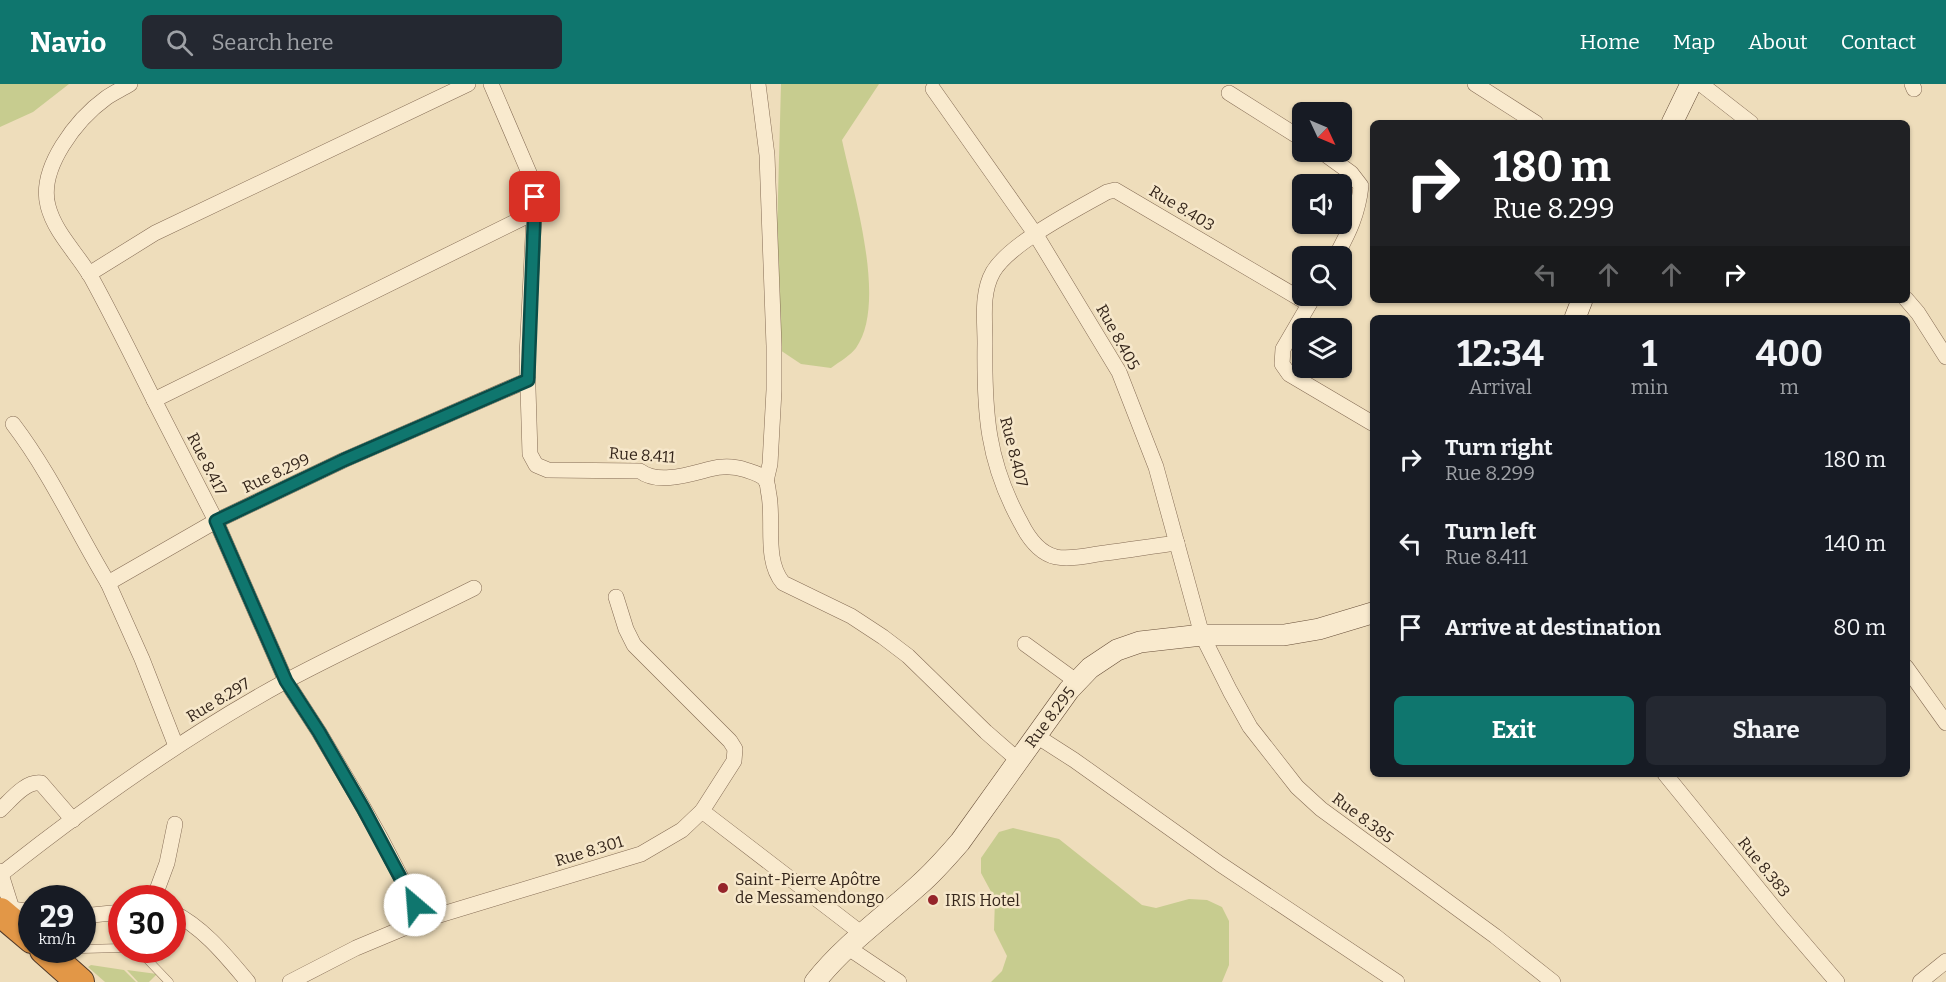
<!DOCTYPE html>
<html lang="en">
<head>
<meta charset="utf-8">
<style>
	:root { --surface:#171b24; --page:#242831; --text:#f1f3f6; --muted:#9ea1a6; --accent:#0f766e }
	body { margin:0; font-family:Bitter,serif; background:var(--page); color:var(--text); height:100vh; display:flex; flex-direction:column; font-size:22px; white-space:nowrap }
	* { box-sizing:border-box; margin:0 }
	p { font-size:20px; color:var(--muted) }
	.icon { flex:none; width:33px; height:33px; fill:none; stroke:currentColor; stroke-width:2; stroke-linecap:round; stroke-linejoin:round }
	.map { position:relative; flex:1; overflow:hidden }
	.drawer { position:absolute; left:1370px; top:231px; width:540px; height:462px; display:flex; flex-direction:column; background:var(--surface); border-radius:9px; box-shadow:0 2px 4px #0004 }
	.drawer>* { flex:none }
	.top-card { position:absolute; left:1370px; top:36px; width:540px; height:183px; border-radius:9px; box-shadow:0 2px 4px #0004; background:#202124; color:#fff; overflow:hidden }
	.needle { width:39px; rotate:134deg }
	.tools { position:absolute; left:1292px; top:18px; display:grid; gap:12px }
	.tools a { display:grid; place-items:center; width:60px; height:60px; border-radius:9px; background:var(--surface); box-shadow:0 2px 4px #0004; font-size:30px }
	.speed { position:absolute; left:18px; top:801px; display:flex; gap:12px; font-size:30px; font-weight:700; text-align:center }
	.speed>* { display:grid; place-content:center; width:78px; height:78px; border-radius:50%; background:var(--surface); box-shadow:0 2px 4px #0004; line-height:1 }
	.speed small { font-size:15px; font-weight:400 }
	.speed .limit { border:9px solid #d22; background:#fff; color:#111 }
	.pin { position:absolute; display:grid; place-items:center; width:51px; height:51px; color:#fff; margin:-26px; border-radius:12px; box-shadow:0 3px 9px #0006 }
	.me { position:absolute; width:66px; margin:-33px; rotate:333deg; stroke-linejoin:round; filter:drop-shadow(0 0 4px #0008) }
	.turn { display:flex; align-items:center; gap:21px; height:126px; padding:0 24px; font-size:27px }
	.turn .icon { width:78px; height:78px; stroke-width:2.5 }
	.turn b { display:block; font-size:42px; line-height:51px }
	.lanes { display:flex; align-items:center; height:57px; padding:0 24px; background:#0003; justify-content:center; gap:30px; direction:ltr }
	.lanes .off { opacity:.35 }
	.eta { display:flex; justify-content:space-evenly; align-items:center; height:102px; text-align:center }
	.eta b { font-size:36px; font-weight:700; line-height:42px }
	.cta { display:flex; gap:12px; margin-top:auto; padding:12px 24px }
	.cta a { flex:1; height:69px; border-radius:9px; background:var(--accent); color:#fff; font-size:24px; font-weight:700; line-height:69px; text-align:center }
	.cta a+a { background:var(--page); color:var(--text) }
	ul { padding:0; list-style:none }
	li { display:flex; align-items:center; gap:18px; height:84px; padding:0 24px }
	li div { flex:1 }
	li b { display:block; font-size:22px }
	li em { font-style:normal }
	header { display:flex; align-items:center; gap:36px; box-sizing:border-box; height:84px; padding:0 30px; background:var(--accent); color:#fff }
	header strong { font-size:28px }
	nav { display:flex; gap:33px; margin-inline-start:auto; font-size:21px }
	.search { width:420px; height:54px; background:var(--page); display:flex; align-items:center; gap:15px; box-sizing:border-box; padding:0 21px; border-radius:9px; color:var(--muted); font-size:22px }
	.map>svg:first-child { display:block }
	.green { fill:#c7cc8f }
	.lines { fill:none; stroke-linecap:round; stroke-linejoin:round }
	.lane-casing { stroke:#856c55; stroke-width:9 }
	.street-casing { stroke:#856c55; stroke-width:16 }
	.secondary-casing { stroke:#674e38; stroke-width:22 }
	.highway-casing { stroke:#523b2a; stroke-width:30 }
	.lane { stroke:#f9eace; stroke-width:8 }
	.street { stroke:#f9eace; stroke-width:15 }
	.secondary { stroke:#f9eace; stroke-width:21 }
	.highway { stroke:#e29747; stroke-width:28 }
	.route-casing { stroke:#0a4d48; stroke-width:15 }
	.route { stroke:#0f766e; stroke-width:10 }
	.poi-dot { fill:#95242a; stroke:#f6e7ca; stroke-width:2 }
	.labels { text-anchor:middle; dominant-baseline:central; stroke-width:5; stroke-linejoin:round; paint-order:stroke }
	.street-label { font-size:16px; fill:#34251a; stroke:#f6e7ca }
	.poi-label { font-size:16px; fill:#34251a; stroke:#f6e7ca; text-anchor:start }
</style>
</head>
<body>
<header>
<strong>Navio</strong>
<div class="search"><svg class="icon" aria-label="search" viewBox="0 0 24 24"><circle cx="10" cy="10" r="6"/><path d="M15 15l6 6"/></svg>Search here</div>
<nav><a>Home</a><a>Map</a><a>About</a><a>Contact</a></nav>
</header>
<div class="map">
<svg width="1946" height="898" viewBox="0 0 1946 898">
	<rect width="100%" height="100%" fill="#edb"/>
	<!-- green -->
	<g class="green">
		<polygon points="0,0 69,0 33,28 0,43"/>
		<path d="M781 0H879L842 56C853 108 888 219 856 264 851 271 839 278 831 284L801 280 774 262Z"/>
		<polygon points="1013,744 1059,755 1142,821 1156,824 1189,815 1207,816 1222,823 1229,837 1229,881 1222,898 991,898 1002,887 1007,872 994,846 995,815 981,789 981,774 999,748"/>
		<polygon points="91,881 124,886 136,898 105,898 88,883"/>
		<polygon points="127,886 157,890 149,898 138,898"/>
	</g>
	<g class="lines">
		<!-- lane casing -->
		<g class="lane-casing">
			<g id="lane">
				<polyline points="82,865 122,864"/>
				<polyline points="128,866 146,874 169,898"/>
			</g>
		</g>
		<!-- street casing -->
		<g class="street-casing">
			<g id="street">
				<path d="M130 0C122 5 113 9 106 14 77 35 38 84 48 122 55 149 77 169 91 193 113 233 133 274 154 316"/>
				<path d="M491 0 533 98 535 113 527 272 530 370 536 381 548 386 640 387C658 401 690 390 710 385 722 382 734 382 746 386 752 388 763 391 766 397 768 400 768 407 769 411 774 439 764 476 783 499L851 532 883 553 908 572 986 648 1018 676"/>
				<polyline points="758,0 767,71 774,262 774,306 770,380 766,397"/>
				<polyline points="1475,0 1536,39"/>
				<polyline points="1701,0 1751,39"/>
				<polyline points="1912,0 1914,5"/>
				<polyline points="933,5 1036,151 1119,288 1156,383 1202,551 1230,607 1250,643 1297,703 1321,725 1495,852 1553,898"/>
				<polyline points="1229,9 1302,55"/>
				<path d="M1322 68 1351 89 1361 102C1358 130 1349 148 1336 172"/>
				<polyline points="89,190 155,149 468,0"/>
				<polyline points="1314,212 1283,265 1282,280 1289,290 1372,339"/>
				<polyline points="1906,215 1918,229 1946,273"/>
				<path d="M13 340C51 390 76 446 108 499"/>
				<path d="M1177 459C1153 462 1129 466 1105 469 1089 471 1071 476 1056 473 1039 469 1028 453 1021 439 987 378 984 328 985 259 985 236 981 209 993 188 1010 159 1077 125 1107 108L1115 106 1309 220"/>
				<polyline points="616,513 626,545 634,561 730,657 735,665 734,677 702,727"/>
				<polyline points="1025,560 1076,597"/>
				<polyline points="1906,583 1946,639"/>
				<polyline points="1035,651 1074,676 1220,780 1397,898"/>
				<polyline points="176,662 142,575 108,499 216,437 344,376 528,296"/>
				<polyline points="1665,690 1783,835 1837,898"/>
				<path d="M0 726C11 716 25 697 41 699L73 736"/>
				<polyline points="0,787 12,825 9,836"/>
				<path d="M0 791C91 719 185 652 286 597 348 564 412 535 474 504"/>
				<polyline points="154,814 167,779 175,740"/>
				<polyline points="12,825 32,828"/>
				<path d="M172 828C203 843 226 872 248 898"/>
				<polyline points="82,832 122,828"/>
				<polyline points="423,836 380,753 355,709 319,648 286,597 216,437 154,316 533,129"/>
				<polyline points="847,863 899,898"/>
				<polyline points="290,898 356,864 423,836 641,770 682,746 702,727 861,849"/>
				<polyline points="1920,898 1946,877"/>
			</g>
		</g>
		<!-- secondary casing -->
		<g class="secondary-casing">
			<g id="secondary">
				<polyline points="1672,39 1691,0"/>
				<polyline points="1575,234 1582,216"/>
				<path d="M815 898C845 860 884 833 919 801 934 788 947 773 960 758L1069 606 1090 584 1117 566 1140 558 1202 551H1284L1319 545 1372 529"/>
			</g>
		</g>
		<!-- highway casing -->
		<g class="highway-casing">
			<g id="highway">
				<polyline points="0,828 32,855"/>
				<polyline points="44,866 80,898"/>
			</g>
		</g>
		<!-- lane -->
		<use href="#lane" class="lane"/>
		<!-- street -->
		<use href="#street" class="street"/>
		<!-- secondary -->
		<use href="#secondary" class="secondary"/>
		<!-- highway -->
		<use href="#highway" class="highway"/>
	</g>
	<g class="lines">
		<!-- route casing -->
		<g class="route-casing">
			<polyline id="route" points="415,821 363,724 319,648 286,597 216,437 344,376 528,296 535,113"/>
		</g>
		<!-- route -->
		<use href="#route" class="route"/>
	</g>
	<!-- markers -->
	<g class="poi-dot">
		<circle cx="723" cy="804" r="6"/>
		<circle cx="933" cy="816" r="6"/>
	</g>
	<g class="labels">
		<!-- street labels -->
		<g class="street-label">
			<text transform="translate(1182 124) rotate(31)">Rue 8.403</text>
			<text transform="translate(1118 253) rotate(61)">Rue 8.405</text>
			<text transform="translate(1014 368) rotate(76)">Rue 8.407</text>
			<text transform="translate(642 371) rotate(4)">Rue 8.411</text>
			<text transform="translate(207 380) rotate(63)">Rue 8.417</text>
			<text transform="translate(276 389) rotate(-25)">Rue 8.299</text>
			<text transform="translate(218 616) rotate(-31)">Rue 8.297</text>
			<text transform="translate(1050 633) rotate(-53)">Rue 8.295</text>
			<text transform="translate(1363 734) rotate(37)">Rue 8.385</text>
			<text transform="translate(589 767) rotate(-17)">Rue 8.301</text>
			<text transform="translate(1764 783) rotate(51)">Rue 8.383</text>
		</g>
		<!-- poi labels -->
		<g class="poi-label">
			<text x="735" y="795">Saint-Pierre Apôtre<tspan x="735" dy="18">de Messamendongo</tspan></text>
			<text x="945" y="816">IRIS Hotel</text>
		</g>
	</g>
</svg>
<div class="tools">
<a><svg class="needle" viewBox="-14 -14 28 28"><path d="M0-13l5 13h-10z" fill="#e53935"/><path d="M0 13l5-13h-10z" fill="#9ea1a6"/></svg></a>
<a><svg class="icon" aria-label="sound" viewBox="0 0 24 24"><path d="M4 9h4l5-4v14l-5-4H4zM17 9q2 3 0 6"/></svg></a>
<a><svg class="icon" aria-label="search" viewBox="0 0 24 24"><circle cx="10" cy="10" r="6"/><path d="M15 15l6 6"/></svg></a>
<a><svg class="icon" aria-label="layers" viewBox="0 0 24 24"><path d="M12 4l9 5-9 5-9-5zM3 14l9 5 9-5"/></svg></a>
</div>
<div class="speed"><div>29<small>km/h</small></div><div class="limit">30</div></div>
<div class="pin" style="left:535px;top:113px;background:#d93025"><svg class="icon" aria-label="arrive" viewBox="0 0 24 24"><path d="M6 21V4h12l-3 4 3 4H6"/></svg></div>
<svg class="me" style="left:415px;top:821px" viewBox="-20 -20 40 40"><circle r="19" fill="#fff"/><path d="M0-13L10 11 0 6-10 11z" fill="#0f766e"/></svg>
<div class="top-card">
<div class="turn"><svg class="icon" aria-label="right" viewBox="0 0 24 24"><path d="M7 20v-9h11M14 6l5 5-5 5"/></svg><div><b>180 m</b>Rue 8.299</div></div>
<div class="lanes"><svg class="icon off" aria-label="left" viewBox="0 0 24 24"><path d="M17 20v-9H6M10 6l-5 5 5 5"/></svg><svg class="icon off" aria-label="ahead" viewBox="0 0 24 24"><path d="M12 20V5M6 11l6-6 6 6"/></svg><svg class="icon off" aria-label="ahead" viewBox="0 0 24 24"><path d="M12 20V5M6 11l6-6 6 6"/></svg><svg class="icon" aria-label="right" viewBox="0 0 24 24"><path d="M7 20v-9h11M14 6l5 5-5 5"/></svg></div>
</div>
<section class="drawer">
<div class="eta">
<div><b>12:34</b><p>Arrival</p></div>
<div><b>1</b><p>min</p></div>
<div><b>400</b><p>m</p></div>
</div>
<ul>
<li><svg class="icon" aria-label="right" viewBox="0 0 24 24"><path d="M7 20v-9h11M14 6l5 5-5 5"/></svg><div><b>Turn right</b><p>Rue 8.299</p></div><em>180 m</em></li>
<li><svg class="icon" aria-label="left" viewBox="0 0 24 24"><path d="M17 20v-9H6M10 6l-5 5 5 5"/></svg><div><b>Turn left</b><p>Rue 8.411</p></div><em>140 m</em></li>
<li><svg class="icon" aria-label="arrive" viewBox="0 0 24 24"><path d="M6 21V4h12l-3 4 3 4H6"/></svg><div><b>Arrive at destination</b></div><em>80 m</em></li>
</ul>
<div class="cta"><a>Exit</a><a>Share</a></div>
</section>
</div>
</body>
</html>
